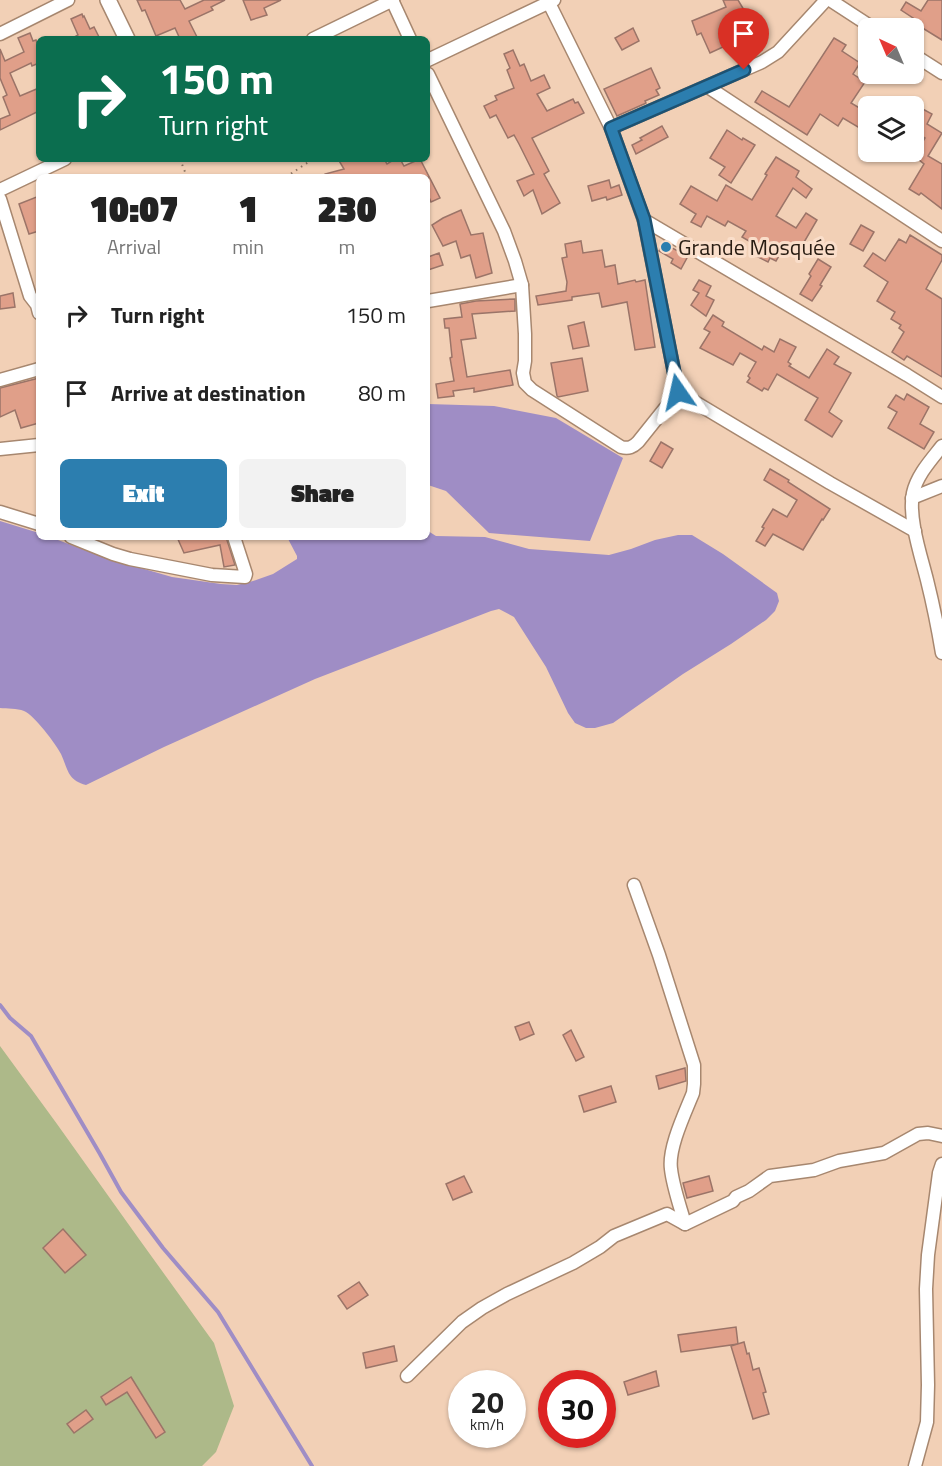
<!DOCTYPE html>
<html lang="en">
<head>
<meta charset="utf-8">
<style>
	:root { --surface:#fff; --page:#f2f2f2; --text:#222; --muted:#767676; --accent:#2c7eaf }
	body { margin:0; font-family:"Titillium Web",sans-serif; background:var(--page); color:var(--text); height:100vh; display:flex; flex-direction:column; font-size:22px; white-space:nowrap }
	* { box-sizing:border-box; margin:0 }
	p { font-size:20px; color:var(--muted) }
	.icon { flex:none; width:33px; height:33px; fill:none; stroke:currentColor; stroke-width:2; stroke-linecap:round; stroke-linejoin:round }
	.map { position:relative; flex:1; overflow:hidden }
	.panel { position:absolute; left:36px; top:174px; width:394px; height:366px; display:flex; flex-direction:column; background:var(--surface); border-radius:9px; box-shadow:0 2px 4px #0004 }
	.panel>* { flex:none }
	.hud { position:absolute; left:36px; top:36px; width:394px; height:126px; border-radius:9px; box-shadow:0 2px 4px #0004; background:#0b6e4f; color:#fff; overflow:hidden }
	.needle { width:39px; rotate:316deg }
	.fabs { position:absolute; left:858px; top:18px; display:grid; gap:12px }
	.fabs a { display:grid; place-items:center; width:66px; height:66px; border-radius:9px; background:var(--surface); box-shadow:0 2px 4px #0004; font-size:30px }
	.speed { position:absolute; left:448px; top:1370px; display:flex; gap:12px; font-size:30px; font-weight:700; text-align:center }
	.speed>* { display:grid; place-content:center; width:78px; height:78px; border-radius:50%; background:var(--surface); box-shadow:0 2px 4px #0004; line-height:1 }
	.speed small { font-size:15px; font-weight:400 }
	.speed .limit { border:9px solid #d22; background:#fff; color:#111 }
	.pin { position:absolute; display:grid; place-items:center; width:51px; height:51px; color:#fff; margin:-62px -26px; border-radius:50% 50% 50% 0; rotate:-45deg; box-shadow:0 0 6px #0007 }
	.pin .icon { rotate:45deg }
	.me { position:absolute; width:66px; margin:-33px; rotate:349deg; stroke-linejoin:round; filter:drop-shadow(0 0 4px #0008) }
	.turn { display:flex; align-items:center; gap:21px; height:126px; padding:0 24px; font-size:27px }
	.turn .icon { width:78px; height:78px; stroke-width:2.5 }
	.turn b { display:block; font-size:42px; line-height:51px }
	.eta { display:flex; justify-content:space-evenly; align-items:center; height:102px; text-align:center }
	.eta b { font-size:36px; font-weight:800; line-height:42px }
	.primary-button { display:flex; gap:12px; margin-top:auto; padding:12px 24px }
	.primary-button a { flex:1; height:69px; border-radius:9px; background:var(--accent); color:#fff; font-size:24px; font-weight:800; line-height:69px; text-align:center }
	.primary-button a+a { background:var(--page); color:var(--text) }
	ul { padding:0; list-style:none }
	li { display:flex; align-items:center; gap:18px; height:78px; padding:0 24px }
	li div { flex:1 }
	li b { display:block; font-size:22px }
	li em { font-style:normal }
	.map>svg:first-child { display:block }
	.green { fill:#adb989 }
	.water { fill:#9f8dc5 }
	.lines { fill:none; stroke-linecap:round; stroke-linejoin:round }
	.stream { stroke:#9f8dc5; stroke-width:4 }
	.building { fill:#e09f89; stroke:#9b7468; stroke-width:1.5 }
	.minor-casing { stroke:#a7876f; stroke-width:15 }
	.tertiary-casing { stroke:#a7876f; stroke-width:18 }
	.path { stroke:#8c7664; stroke-width:2; stroke-dasharray:1.5 4.5; stroke-linecap:butt }
	.minor { stroke:#fff; stroke-width:12 }
	.tertiary { stroke:#fff; stroke-width:15 }
	.route-casing { stroke:#1d5272; stroke-width:15 }
	.route { stroke:#2c7eaf; stroke-width:10 }
	.poi-dot { fill:#2c7eaf; stroke:#fadeca; stroke-width:2 }
	.labels { text-anchor:middle; dominant-baseline:central; stroke-width:6; stroke-linejoin:round; paint-order:stroke }
	.poi-label { font-size:22px; fill:#281c12; stroke:#fadeca; text-anchor:start }
</style>
</head>
<body>
<div class="map">
<svg width="942" height="1466" viewBox="0 0 942 1466">
	<rect width="100%" height="100%" fill="#f2d0b6"/>
	<!-- green -->
	<polygon class="green" points="0,1046 57,1124 139,1239 214,1343 234,1406 216,1452 202,1466 0,1466"/>
	<!-- water -->
	<g class="water">
		<polygon points="428,404 494,406 556,418 623,458 590,541 489,533 446,491 428,485"/>
		<path d="M0 521 39 533V537H50L106 558 172 577 221 584 237 585 253 581 273 574 297 559V556L287 537H428V531L436 536 485 537 529 549 609 555 631 549 655 540 678 535H692L723 554 777 593 779 601 775 611 766 620 731 644 683 674 613 723 595 728H586L575 723 568 713 546 667 514 617 499 609 491 611 315 679 164 747 86 785C67 780 68 769 61 754 56 744 34 715 24 711 17 708 7 709 0 708Z"/>
	</g>
	<g class="lines">
		<!-- stream -->
		<polyline class="stream" points="0,1005 10,1018 31,1036 100,1154 121,1192 163,1248 218,1312 312,1466"/>
	</g>
	<!-- building -->
	<g class="building">
		<polygon points="137,0 180,0 185,9 204,0 225,0 211,7 213,10 189,21 198,39 180,39 175,28 156,36 145,10 142,11"/>
		<polygon points="243,0 281,0 264,8 267,15 251,20"/>
		<polygon points="723,0 738,0 755,28 727,51 725,46 710,53 701,33 697,35 692,21 726,7"/>
		<polygon points="928,0 942,0 942,40 911,21 913,18 901,10 906,2 921,11"/>
		<polygon points="82,14 83,17 84,16 90,29 94,27 100,39 71,39 78,35 71,19"/>
		<polygon points="633,28 639,41 622,50 615,38"/>
		<polygon points="30,33 33,41 36,40 39,49 39,63 32,66 31,63 10,73 20,96 39,88 39,111 0,130 0,119 10,115 3,97 7,95 0,78 0,49 5,61 24,52 18,38"/>
		<polygon points="834,38 846,45 842,51 860,63 853,74 865,82 851,103 868,113 868,133 843,118 838,126 820,114 807,135 755,102 762,91 789,107"/>
		<polygon points="513,50 520,66 524,64 531,81 544,75 550,88 537,94 547,111 573,99 575,103 578,102 584,113 532,138 549,171 544,174 560,203 542,214 533,190 524,196 517,181 534,174 519,144 514,135 508,138 496,115 490,118 484,106 497,100 495,96 514,88 507,70 510,68 504,54"/>
		<polygon points="651,68 660,88 656,90 659,95 645,101 646,103 644,104 617,116 604,89"/>
		<polygon points="919,107 932,114 927,124 942,133 928,156 942,164 942,209 921,193 919,195 909,189 924,164 909,152 914,152 914,147 918,150 925,138 914,131 914,116"/>
		<polygon points="662,126 668,137 636,154 632,145 642,140 640,138"/>
		<polygon points="727,130 742,140 743,138 755,145 731,183 719,175 725,167 710,158"/>
		<polygon points="776,157 799,171 796,177 812,189 806,198 793,188 776,216 796,228 806,213 817,220 796,256 783,249 776,261 770,258 768,262 756,256 761,248 742,237 746,231 728,221 725,226 707,216 701,227 691,222 696,214 680,204 691,186 717,201 726,185 752,200 767,175 765,174"/>
		<polygon points="338,159 384,159 387,164 395,159 400,159 404,166 420,159 440,198 431,202 428,195 428,177 325,177 325,174 344,169"/>
		<polygon points="609,180 611,188 619,185 622,195 607,200 606,197 592,201 588,186"/>
		<polygon points="39,196 39,231 29,234 19,204"/>
		<polygon points="461,210 471,235 483,233 492,273 476,278 470,255 461,258 456,241 443,246 432,225 443,218"/>
		<polygon points="861,225 874,232 863,251 850,244"/>
		<polygon points="910,235 942,255 942,260 926,289 942,299 942,377 907,356 904,360 892,352 904,332 899,328 901,325 891,319 895,312 877,301 888,282 864,266 873,253 885,261 899,239 906,243"/>
		<polygon points="581,241 583,253 602,250 605,267 615,265 618,284 635,280 636,282 645,280 655,347 635,350 627,302 602,307 599,293 572,297 572,300 538,305 536,296 566,291 567,282 562,258 567,257 565,244"/>
		<polygon points="664,241 672,246 672,248 688,256 681,269 671,263 673,259 659,251"/>
		<polygon points="439,253 443,265 428,270 428,257"/>
		<polygon points="818,259 831,267 820,285 822,286 812,301 800,294 811,276 809,274"/>
		<polygon points="699,280 711,286 706,296 714,300 706,316 691,305 699,293 693,290"/>
		<polygon points="13,293 15,307 0,309 0,296"/>
		<polygon points="515,299 515,311 472,314 476,338 461,340 467,377 510,370 513,385 474,392 474,388 453,391 454,396 438,398 436,384 454,381 450,358 452,357 449,328 445,328 444,319 462,317 460,304 476,301"/>
		<polygon points="713,315 724,322 722,326 762,350 764,346 774,352 780,339 796,347 788,362 791,364 789,366 809,378 827,349 839,357 834,364 851,373 829,412 842,421 832,437 805,420 818,398 777,374 768,390 764,388 762,391 747,382 750,378 748,376 756,362 740,353 733,365 700,348 710,332 704,329"/>
		<polygon points="584,322 589,346 573,349 568,326"/>
		<polygon points="582,358 588,391 558,397 557,396 551,363"/>
		<polygon points="39,378 39,423 21,428 15,410 0,417 0,388"/>
		<polygon points="907,394 929,407 920,424 934,432 924,449 888,428 897,412 888,407 896,395 904,400"/>
		<polygon points="661,442 673,449 662,468 650,461"/>
		<polygon points="770,469 789,480 788,482 830,509 823,520 822,519 803,550 773,534 765,546 756,541 764,528 762,527 773,509 787,517 797,500 764,480"/>
		<polygon points="177,537 226,537 235,565 224,567 220,545 184,553"/>
		<polygon points="529,1022 534,1034 520,1040 515,1027"/>
		<polygon points="571,1030 584,1057 576,1061 563,1035"/>
		<polygon points="685,1068 686,1081 659,1089 656,1076"/>
		<polygon points="611,1086 616,1102 584,1112 579,1096"/>
		<polygon points="464,1176 472,1192 453,1200 446,1184"/>
		<polygon points="709,1176 713,1191 687,1198 683,1183"/>
		<polygon points="63,1229 86,1255 65,1273 43,1248"/>
		<polygon points="359,1282 368,1295 347,1309 338,1296"/>
		<polygon points="736,1327 738,1344 681,1352 678,1335"/>
		<polygon points="744,1342 747,1354 749,1353 753,1370 759,1368 766,1392 763,1393 769,1414 753,1419 731,1346"/>
		<polygon points="394,1346 397,1361 366,1368 363,1353"/>
		<polygon points="656,1371 659,1386 628,1395 624,1382"/>
		<polygon points="131,1377 165,1432 156,1438 127,1392 106,1405 101,1397"/>
		<polygon points="86,1410 93,1419 74,1433 67,1424"/>
	</g>
	<g class="lines">
		<!-- minor casing -->
		<g class="minor-casing">
			<g id="minor">
				<polyline points="392,0 410,39"/>
				<polyline points="830,0 873,28"/>
				<polyline points="549,3 611,128 644,220 678,392 830,483 915,531"/>
				<polyline points="0,34 68,0"/>
				<polyline points="313,39 393,0"/>
				<polyline points="914,55 942,73"/>
				<polyline points="428,60 554,0"/>
				<path d="M428 74 504 231 515 261 522 285 525 334V361L523 373 525 383 532 390 621 447C629 449 633 447 638 442L678 392"/>
				<polyline points="708,87 942,241"/>
				<polyline points="611,128 762,62 778,52 826,0"/>
				<polyline points="0,190 65,159"/>
				<polyline points="0,199 30,296 37,305 39,313"/>
				<polyline points="644,220 907,375 942,397"/>
				<polyline points="428,301 522,285"/>
				<polyline points="0,380 39,369"/>
				<path d="M942 446C931 460 917 475 913 493 908 518 921 556 927 580 933 604 938 629 942 653"/>
				<polyline points="0,449 39,445"/>
				<polyline points="912,498 942,486"/>
				<polyline points="0,512 39,524"/>
				<polyline points="71,537 113,554 130,559 212,575 245,577 246,574 234,537"/>
				<path d="M634 885 659 955 694 1065V1084L693 1093C685 1113 668 1148 671 1169 673 1187 680 1206 685 1224"/>
				<polyline points="407,1376 462,1322 482,1308 507,1294 573,1263 600,1247 614,1236 667,1214 685,1224 733,1201 736,1197 749,1191 770,1176 814,1170 839,1161 884,1153 918,1134 928,1133 942,1136"/>
				<polyline points="915,1466 927,1422 928,1385 926,1289 928,1255 939,1173 942,1164"/>
			</g>
		</g>
		<!-- tertiary casing -->
		<g class="tertiary-casing">
			<polyline id="tertiary" points="108,0 127,39"/>
		</g>
		<!-- path -->
		<g class="path">
			<polyline points="180,159 187,177"/>
			<polyline points="286,177 313,159"/>
		</g>
		<!-- minor -->
		<use href="#minor" class="minor"/>
		<!-- tertiary -->
		<use href="#tertiary" class="tertiary"/>
	</g>
	<g class="lines">
		<!-- route casing -->
		<g class="route-casing">
			<polyline id="route" points="678,392 644,219 611,128 744,70"/>
		</g>
		<!-- route -->
		<use href="#route" class="route"/>
	</g>
	<!-- markers -->
	<circle class="poi-dot" cx="666" cy="247" r="6"/>
	<g class="labels">
		<!-- poi labels -->
		<g class="poi-label">
			<text x="678" y="247">Grande Mosquée</text>
		</g>
	</g>
</svg>
<div class="fabs">
<a><svg class="needle" viewBox="-14 -14 28 28"><path d="M0-13l5 13h-10z" fill="#e53935"/><path d="M0 13l5-13h-10z" fill="#767676"/></svg></a>
<a><svg class="icon" aria-label="layers" viewBox="0 0 24 24"><path d="M12 4l9 5-9 5-9-5zM3 14l9 5 9-5"/></svg></a>
</div>
<div class="speed"><div>20<small>km/h</small></div><div class="limit">30</div></div>
<div class="pin" style="left:744px;top:70px;background:#d93025"><svg class="icon" aria-label="arrive" viewBox="0 0 24 24"><path d="M6 21V4h12l-3 4 3 4H6"/></svg></div>
<svg class="me" style="left:678px;top:392px" viewBox="-20 -20 40 40"><path d="M0-17L14 15 0 8-14 15z" fill="#2c7eaf" stroke="#fff" stroke-width="4"/></svg>
<div class="hud">
<div class="turn"><svg class="icon" aria-label="right" viewBox="0 0 24 24"><path d="M7 20v-9h11M14 6l5 5-5 5"/></svg><div><b>150 m</b>Turn right</div></div>
</div>
<section class="panel">
<div class="eta">
<div><b>10:07</b><p>Arrival</p></div>
<div><b>1</b><p>min</p></div>
<div><b>230</b><p>m</p></div>
</div>
<ul>
<li><svg class="icon" aria-label="right" viewBox="0 0 24 24"><path d="M7 20v-9h11M14 6l5 5-5 5"/></svg><div><b>Turn right</b></div><em>150 m</em></li>
<li><svg class="icon" aria-label="arrive" viewBox="0 0 24 24"><path d="M6 21V4h12l-3 4 3 4H6"/></svg><div><b>Arrive at destination</b></div><em>80 m</em></li>
</ul>
<div class="primary-button"><a>Exit</a><a>Share</a></div>
</section>
</div>
</body>
</html>
